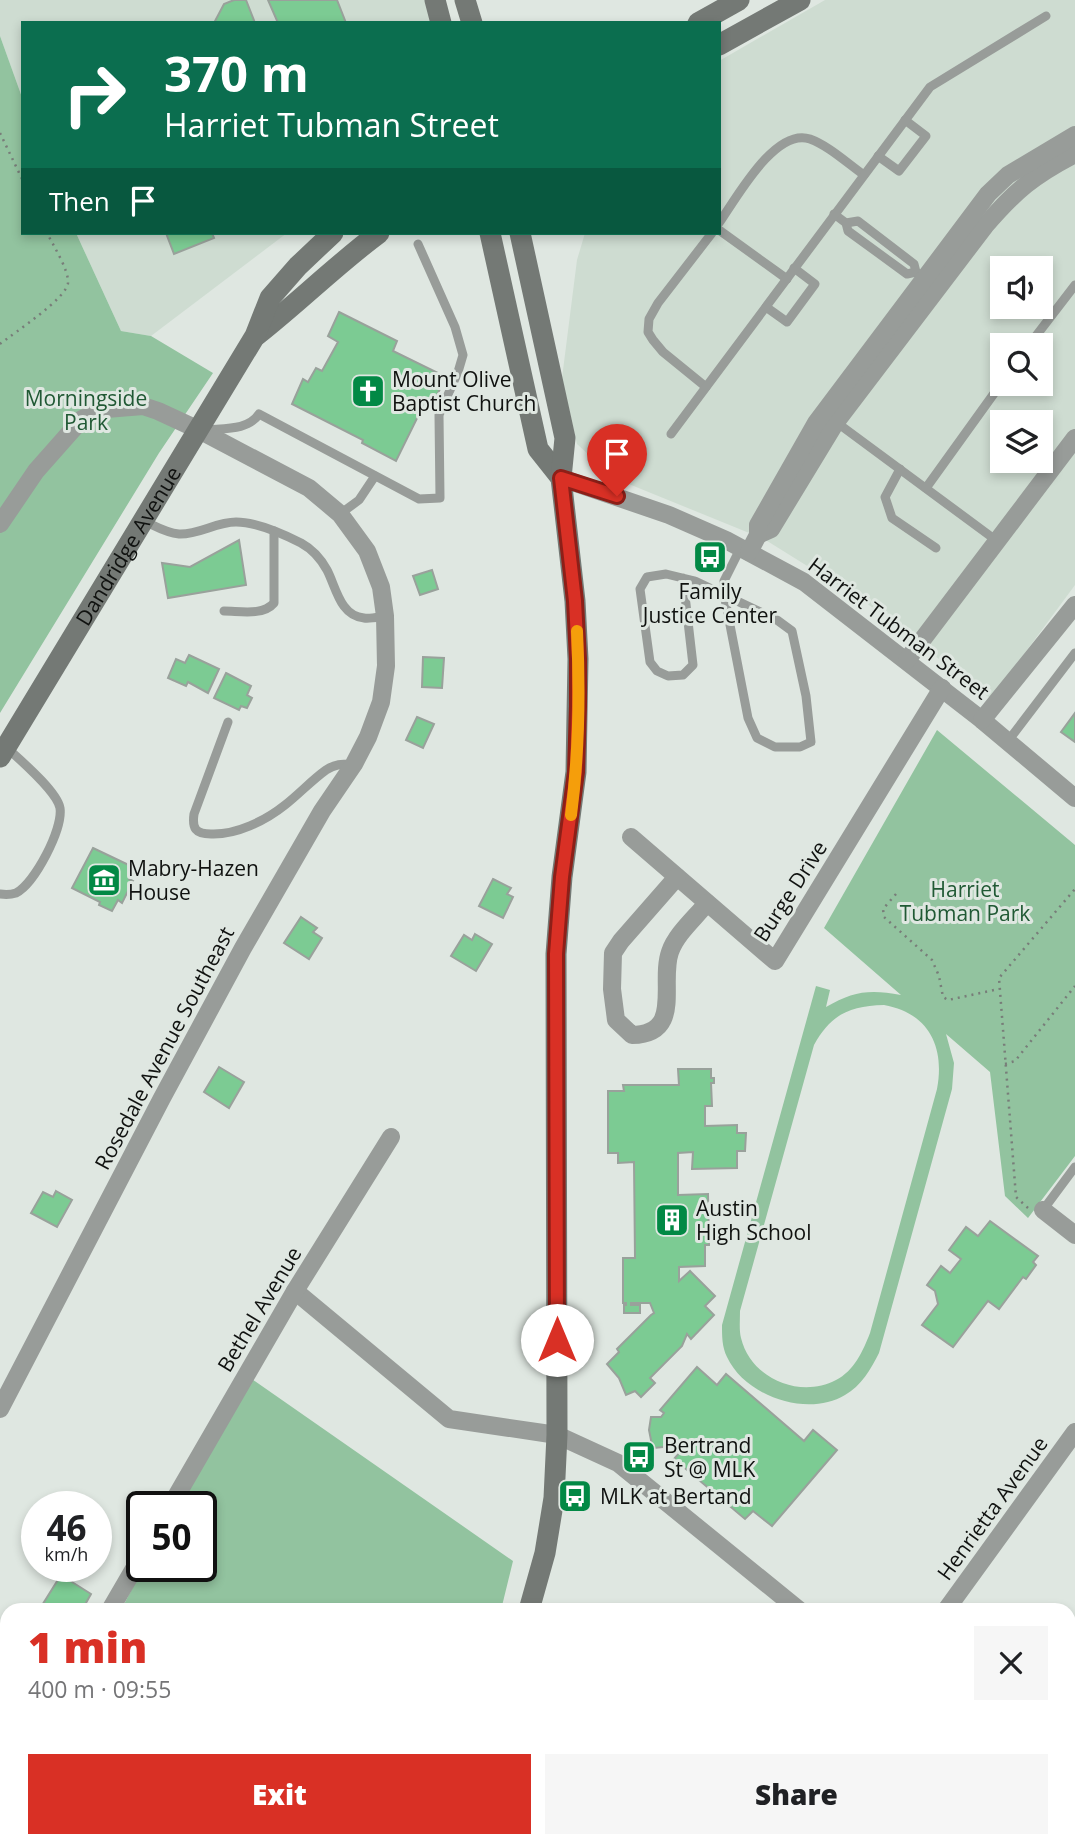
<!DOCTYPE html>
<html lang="en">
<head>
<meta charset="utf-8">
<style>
	:root { --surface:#fff; --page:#f6f6f6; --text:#202124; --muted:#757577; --accent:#d93025 }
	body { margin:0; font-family:"Open Sans",sans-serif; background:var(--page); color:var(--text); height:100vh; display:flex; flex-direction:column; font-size:26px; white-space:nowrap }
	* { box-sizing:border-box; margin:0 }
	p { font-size:23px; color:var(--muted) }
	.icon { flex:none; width:38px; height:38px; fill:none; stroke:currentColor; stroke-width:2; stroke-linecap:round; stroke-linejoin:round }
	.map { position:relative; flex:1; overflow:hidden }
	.sheet { position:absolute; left:0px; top:1603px; width:1076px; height:245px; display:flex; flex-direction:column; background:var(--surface); border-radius:21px 21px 0 0; box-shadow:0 4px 10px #0003 }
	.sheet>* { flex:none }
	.hud { position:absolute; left:21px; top:21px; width:700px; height:214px; border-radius:0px; box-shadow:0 4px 10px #0003; background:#0b6e4f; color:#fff; overflow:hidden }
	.buttons { position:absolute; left:990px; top:256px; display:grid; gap:14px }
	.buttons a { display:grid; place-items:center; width:63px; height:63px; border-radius:0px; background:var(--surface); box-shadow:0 4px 10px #0003; font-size:35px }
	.speed { position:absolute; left:21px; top:1491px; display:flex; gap:14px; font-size:35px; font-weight:700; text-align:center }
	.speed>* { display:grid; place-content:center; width:91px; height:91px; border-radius:50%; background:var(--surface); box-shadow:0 4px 10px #0003; line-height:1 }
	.speed small { font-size:18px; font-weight:400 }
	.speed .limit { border:4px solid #111; border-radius:10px; background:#fff; color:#111 }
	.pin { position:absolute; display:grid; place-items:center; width:60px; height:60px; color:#fff; margin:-72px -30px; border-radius:50% 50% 50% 0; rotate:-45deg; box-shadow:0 0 7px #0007 }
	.pin .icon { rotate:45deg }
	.me { position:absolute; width:77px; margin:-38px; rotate:0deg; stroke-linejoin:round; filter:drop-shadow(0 0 5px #0008) }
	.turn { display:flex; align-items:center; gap:24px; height:147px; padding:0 28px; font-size:32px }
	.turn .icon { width:91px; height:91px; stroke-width:2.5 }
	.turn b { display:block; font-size:49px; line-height:60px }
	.then { display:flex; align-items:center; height:66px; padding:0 28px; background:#0003; gap:14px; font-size:26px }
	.round { display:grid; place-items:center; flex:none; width:74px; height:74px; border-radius:0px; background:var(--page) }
	.headline { display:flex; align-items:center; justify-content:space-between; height:119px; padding:0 28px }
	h1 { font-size:42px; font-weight:800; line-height:52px; color:var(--accent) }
	.primary-button { display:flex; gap:14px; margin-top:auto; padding:14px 28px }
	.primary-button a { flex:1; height:80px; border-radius:0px; background:var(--accent); color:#fff; font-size:28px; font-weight:800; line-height:80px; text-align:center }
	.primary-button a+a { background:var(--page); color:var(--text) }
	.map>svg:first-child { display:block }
	.built { fill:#cedcd1; fill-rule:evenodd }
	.green { fill:#92c39f; fill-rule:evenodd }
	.building { fill:#7ccb93; stroke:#99a19b; stroke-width:2 }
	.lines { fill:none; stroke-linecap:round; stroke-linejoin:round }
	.path { stroke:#787d79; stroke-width:2.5; stroke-dasharray:2 5; stroke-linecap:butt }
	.lane { stroke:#989c99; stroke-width:9 }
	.street { stroke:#989c99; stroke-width:18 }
	.secondary { stroke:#747975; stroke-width:21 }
	.route-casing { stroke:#8d1f18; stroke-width:18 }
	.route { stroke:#d93025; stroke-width:12 }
	.slow { stroke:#f59e0b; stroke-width:12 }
	.labels { text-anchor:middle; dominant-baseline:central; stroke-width:6; stroke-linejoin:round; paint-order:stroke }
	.poi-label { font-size:21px; fill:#101210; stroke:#dfe7e1; text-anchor:start }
	.park-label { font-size:21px; fill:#205934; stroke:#dfe7e1 }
	.street-label { font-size:21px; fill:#101210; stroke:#dfe7e1 }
</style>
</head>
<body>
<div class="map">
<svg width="1075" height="1848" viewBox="0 0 1075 1848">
	<rect width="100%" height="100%" fill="#dfe7e1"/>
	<!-- built -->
	<g class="built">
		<polygon points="0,0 426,0 432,23 23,23 23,100 0,36"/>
		<path d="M825 0H1075V585L991 699 865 602 764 539 614 478 577 444 562 378 577 260 585 233H719V61ZM1003 268H1041V306H1003ZM1003 345H1041V383H1003ZM1003 422H1041V460H1003Z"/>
		<polygon points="76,233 287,233 151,336 121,331"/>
	</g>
	<!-- green -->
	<g class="green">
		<polygon points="0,36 23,100 23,233 76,233 121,331 151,336 213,373 159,453 0,713"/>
		<path d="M937 730 1075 845V1156L1028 1218 1005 1196 990 1072 946 1034 954 1063 952 1089 879 1353C871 1369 861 1386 845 1395 807 1418 745 1396 727 1357 722 1347 722 1336 722 1325L816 986 830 990 826 1007C853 991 870 989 901 995L824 928ZM884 1005C929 1013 945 1047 937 1089L870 1333C863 1351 854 1371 836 1380 800 1399 751 1379 741 1338 739 1330 740 1320 740 1311L814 1045C831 1014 850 1006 884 1005Z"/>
		<polygon points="246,1375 513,1561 501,1610 121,1610 144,1566 201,1566 201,1507 176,1507"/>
		<polygon points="7,1813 7,1841 445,1841 444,1848 0,1848 0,1825"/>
	</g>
	<!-- building -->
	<g class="building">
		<polygon points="234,0 246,0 255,23 214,23 224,4"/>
		<polygon points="268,0 337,0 346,23 278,23"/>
		<polygon points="166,233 212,233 214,238 174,254"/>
		<polygon points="339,312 397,341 393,351 446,377 433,403 426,400 396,461 362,443 363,440 292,404 303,379 308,382 316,368 322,371 338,342 328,336"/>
		<polygon points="239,540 246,585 168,598 162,563 190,567"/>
		<polygon points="432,570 438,589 420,595 413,576"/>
		<polygon points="189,655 219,669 208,693 188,682 186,686 168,678 176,659 185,663"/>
		<polygon points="423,657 444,658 442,688 422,687"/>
		<polygon points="226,673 251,686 247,695 252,698 247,708 241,706 239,710 214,698"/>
		<polygon points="1075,713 1075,742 1061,732"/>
		<polygon points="417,717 434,724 423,748 406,740"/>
		<polygon points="93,848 135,868 129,879 133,881 122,903 118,900 112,911 99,905 100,902 72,888"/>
		<polygon points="493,879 511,888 507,894 513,897 503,918 479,906"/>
		<polygon points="301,917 317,928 313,932 322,938 309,959 284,943"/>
		<polygon points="475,934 492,944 476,971 451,956 464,935 472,940"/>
		<polygon points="219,1067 244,1082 229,1108 204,1092"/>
		<polygon points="678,1069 711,1069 711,1078 714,1078 714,1083 711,1083 712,1106 705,1106 705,1126 737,1125 737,1133 746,1133 745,1151 737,1151 737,1168 692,1169 693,1152 678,1153 678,1195 708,1194 709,1245 705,1245 705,1266 679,1267 679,1281 690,1271 715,1296 705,1306 714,1315 691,1339 687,1334 682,1346 650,1378 655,1383 641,1397 635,1391 626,1395 619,1378 607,1364 619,1352 617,1349 651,1315 654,1313 650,1303 631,1303 631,1305 640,1305 640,1313 624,1313 624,1305 626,1305 626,1303 623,1303 623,1258 635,1258 634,1162 618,1163 618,1153 608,1153 608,1091 624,1091 623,1085 679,1085"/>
		<polygon points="56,1191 72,1200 57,1227 31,1213 43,1192 53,1197"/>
		<polygon points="990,1221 1038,1256 1033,1262 1036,1265 1026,1279 1023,1277 999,1309 988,1301 953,1347 922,1325 938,1304 935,1291 927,1285 941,1266 950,1273 961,1259 949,1250 966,1227 978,1236"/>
		<polygon points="697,1367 717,1385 726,1374 804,1441 813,1430 837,1450 772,1526 753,1511 745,1519 674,1459 680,1452 673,1446 654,1448 652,1445 649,1430 651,1417 661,1417 664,1413 660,1410"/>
		<polygon points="61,1575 91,1594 82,1610 46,1610 41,1607"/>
	</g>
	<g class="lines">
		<!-- path -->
		<g class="path">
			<polyline points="0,133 23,181"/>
			<path d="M0 344C14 333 67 298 68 283 69 270 53 245 47 233"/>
			<polyline points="896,894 883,909 884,917 932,960 939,976 943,997 948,1000 999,989"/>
			<polyline points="1005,1064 1015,1061 1075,986"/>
			<polyline points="1028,1208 1016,1197 999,978 1075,889"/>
		</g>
		<!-- lane -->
		<g class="lane">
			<polyline points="878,156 899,171 926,136 905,120"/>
			<polyline points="834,214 846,223 848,231 907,274 916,272"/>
			<path d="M719 223C736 199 775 127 810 139 829 146 847 163 864 175"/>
			<polyline points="846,223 858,221 914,264 916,272 926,280"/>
			<polyline points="719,230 787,279"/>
			<polyline points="766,307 787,322 815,284 794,268"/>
			<polyline points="1029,345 1075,285"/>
			<polyline points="706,387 663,352 653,340 648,332 649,319 658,303 712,233"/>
			<polyline points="836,422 997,541"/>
			<path d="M205 430C223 428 248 431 259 414L419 499 440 498 439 415 458 372 463 355 455 327 418 244"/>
			<polyline points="671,434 930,87 1046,16"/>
			<polyline points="900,469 885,497 892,518 936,548"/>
			<polyline points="926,488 1003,381"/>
			<polyline points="340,514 359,500 375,476"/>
			<path d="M144 521C155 526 166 533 179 534 198 535 216 522 236 522 257 522 283 534 301 543 312 549 321 559 327 570 336 587 340 616 364 618 370 619 378 617 385 616"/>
			<polyline points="683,578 693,665 683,675 668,676 657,671 650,662 640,589 647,577 666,574 695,581 777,620 792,631 806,696 811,742 800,747 775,747 757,738 748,718 724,594 724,581 741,547"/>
			<path d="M224 611C240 611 263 616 274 603V531"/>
			<path d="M228 722 194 814C192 828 195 834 211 834 236 835 265 821 285 805 299 794 312 780 326 770 335 764 342 764 352 764"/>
			<polyline points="1008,741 1075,653"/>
			<path d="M0 894C6 895 10 895 16 893 35 883 63 829 60 808 57 791 19 759 6 747"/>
			<polyline points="1043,1210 1075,1167"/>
		</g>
		<!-- street -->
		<g class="street">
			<polyline points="561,478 669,515 726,540 804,582 982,720 1075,798"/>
			<polyline points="0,524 36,471 82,419 106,409 143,406 158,411 199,430 309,488 340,514 367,551 381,587 385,616 386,666 381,702 368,737 354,764 322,811 243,948 162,1098 0,1409"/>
			<path d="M758 535 771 529 836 422 985 226C1015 191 1034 175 1075 154"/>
			<polyline points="749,552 758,535 758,525 816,423 988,194 1008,175 1075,135"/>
			<polyline points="907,660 1075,438"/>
			<polyline points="982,720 1075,605"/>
			<polyline points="631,837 775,961 942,688"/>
			<path d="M677 877 621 941 613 953 612 989 616 1020 632 1035C684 1034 659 983 670 952 676 934 695 918 707 903"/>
			<polyline points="1043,1210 1075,1235"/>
			<polyline points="295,1291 449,1419 557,1435 618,1463 799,1610"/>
			<polyline points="170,1507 295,1291 391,1137"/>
			<polyline points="110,1610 142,1555"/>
			<polyline points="946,1610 1075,1432"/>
			<polyline points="0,1799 7,1787"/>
			<polyline points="1069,1837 1075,1842"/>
			<polyline points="665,1841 673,1848"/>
		</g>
		<!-- secondary -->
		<g class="secondary">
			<polyline points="435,0 441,23"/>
			<polyline points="465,0 472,23"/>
			<polyline points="698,23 739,0"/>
			<polyline points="719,45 800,0"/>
			<polyline points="490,233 538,449 561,478"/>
			<polyline points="520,233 565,438 561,478 575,601 578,659 576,772 562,877 556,954 557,1435 554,1498 545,1553 529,1610"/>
			<path d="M257 335C299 302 336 265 379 233"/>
			<path id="s1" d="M0 757 255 336 270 298 298 266 333 233"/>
			<polyline points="462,1848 464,1841"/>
		</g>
	</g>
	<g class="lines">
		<!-- route casing -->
		<g class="route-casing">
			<polyline id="route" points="557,1340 556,954 562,877 576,772 578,706 578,659 575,601 561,478 617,496"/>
		</g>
		<!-- route -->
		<use href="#route" class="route"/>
		<!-- slow -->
		<path class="slow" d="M571 815C579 754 580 693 577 631"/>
	</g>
	<!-- icons -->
	<defs>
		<g id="church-square" transform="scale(1.75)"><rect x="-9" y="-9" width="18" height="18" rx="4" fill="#028945" stroke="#dfe7e1"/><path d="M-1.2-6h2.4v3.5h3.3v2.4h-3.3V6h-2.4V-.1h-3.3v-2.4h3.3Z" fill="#fff"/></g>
		<g id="bus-square" transform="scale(1.75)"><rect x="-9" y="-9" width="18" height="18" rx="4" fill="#028945" stroke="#dfe7e1"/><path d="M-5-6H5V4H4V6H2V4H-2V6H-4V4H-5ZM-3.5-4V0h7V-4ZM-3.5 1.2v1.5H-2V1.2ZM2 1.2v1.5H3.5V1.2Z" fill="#fff"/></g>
		<g id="museum-square" transform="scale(1.75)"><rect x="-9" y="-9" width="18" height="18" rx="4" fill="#028945" stroke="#dfe7e1"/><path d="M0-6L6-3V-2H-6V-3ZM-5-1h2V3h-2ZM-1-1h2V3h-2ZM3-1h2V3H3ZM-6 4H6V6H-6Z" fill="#fff"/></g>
		<g id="building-square" transform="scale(1.75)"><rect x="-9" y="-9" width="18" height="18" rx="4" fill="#028945" stroke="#dfe7e1"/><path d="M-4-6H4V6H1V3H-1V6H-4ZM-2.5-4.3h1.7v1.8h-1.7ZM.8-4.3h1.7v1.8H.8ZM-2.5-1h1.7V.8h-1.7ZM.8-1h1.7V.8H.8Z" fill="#fff"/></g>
	</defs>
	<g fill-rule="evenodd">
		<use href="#church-square" x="368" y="391"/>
		<use href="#bus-square" x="710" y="557"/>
		<use href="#museum-square" x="104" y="880"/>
		<use href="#building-square" x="672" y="1220"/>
		<use href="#bus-square" x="639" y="1457"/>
		<use href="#bus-square" x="575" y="1496"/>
	</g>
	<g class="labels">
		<!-- poi labels -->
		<g class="poi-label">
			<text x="392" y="379">Mount Olive<tspan x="392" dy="24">Baptist Church</tspan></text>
			<text x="710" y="591" text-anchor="middle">Family<tspan x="710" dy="24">Justice Center</tspan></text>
			<text x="128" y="868">Mabry-Hazen<tspan x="128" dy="24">House</tspan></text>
			<text x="696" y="1208">Austin<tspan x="696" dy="24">High School</tspan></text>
			<text x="664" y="1445">Bertrand<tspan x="664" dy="24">St @ MLK</tspan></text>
			<text x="600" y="1496">MLK at Bertand</text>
		</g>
		<!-- park labels -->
		<g class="park-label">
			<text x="86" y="398">Morningside<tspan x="86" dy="24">Park</tspan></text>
			<text x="965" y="889">Harriet<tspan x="965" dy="24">Tubman Park</tspan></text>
		</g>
		<!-- street labels -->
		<g class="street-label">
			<text stroke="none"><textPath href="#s1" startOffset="247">Dandridge Avenue</textPath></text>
			<text transform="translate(899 628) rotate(37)">Harriet Tubman Street</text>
			<text transform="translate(790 891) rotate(-57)">Burge Drive</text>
			<text transform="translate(164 1048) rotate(-62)">Rosedale Avenue Southeast</text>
			<text transform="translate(259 1309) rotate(-59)">Bethel Avenue</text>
			<text transform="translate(992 1508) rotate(-54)">Henrietta Avenue</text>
		</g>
	</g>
</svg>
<div class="buttons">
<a><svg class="icon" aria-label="sound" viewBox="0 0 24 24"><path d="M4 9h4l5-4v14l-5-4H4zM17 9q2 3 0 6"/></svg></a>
<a><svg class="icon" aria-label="search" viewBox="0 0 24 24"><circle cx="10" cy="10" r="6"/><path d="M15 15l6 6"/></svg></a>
<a><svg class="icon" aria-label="layers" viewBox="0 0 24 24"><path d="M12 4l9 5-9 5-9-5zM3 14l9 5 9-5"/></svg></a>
</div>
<div class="speed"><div>46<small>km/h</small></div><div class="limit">50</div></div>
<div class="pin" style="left:617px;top:496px;background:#d93025"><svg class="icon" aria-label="arrive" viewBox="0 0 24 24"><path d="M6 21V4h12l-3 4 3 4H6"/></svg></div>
<svg class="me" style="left:557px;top:1340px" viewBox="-20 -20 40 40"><circle r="19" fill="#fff"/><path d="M0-13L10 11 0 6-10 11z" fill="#d93025"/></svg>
<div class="hud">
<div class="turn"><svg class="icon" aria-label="right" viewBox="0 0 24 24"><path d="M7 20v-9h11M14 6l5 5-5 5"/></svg><div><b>370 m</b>Harriet Tubman Street</div></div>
<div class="then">Then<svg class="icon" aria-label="arrive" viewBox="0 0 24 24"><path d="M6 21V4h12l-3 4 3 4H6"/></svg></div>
</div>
<section class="sheet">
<div class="headline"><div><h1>1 min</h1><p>400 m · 09:55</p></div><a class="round"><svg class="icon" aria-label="close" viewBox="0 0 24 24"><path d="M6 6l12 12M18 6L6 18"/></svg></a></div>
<div class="primary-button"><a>Exit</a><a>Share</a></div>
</section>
</div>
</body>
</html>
